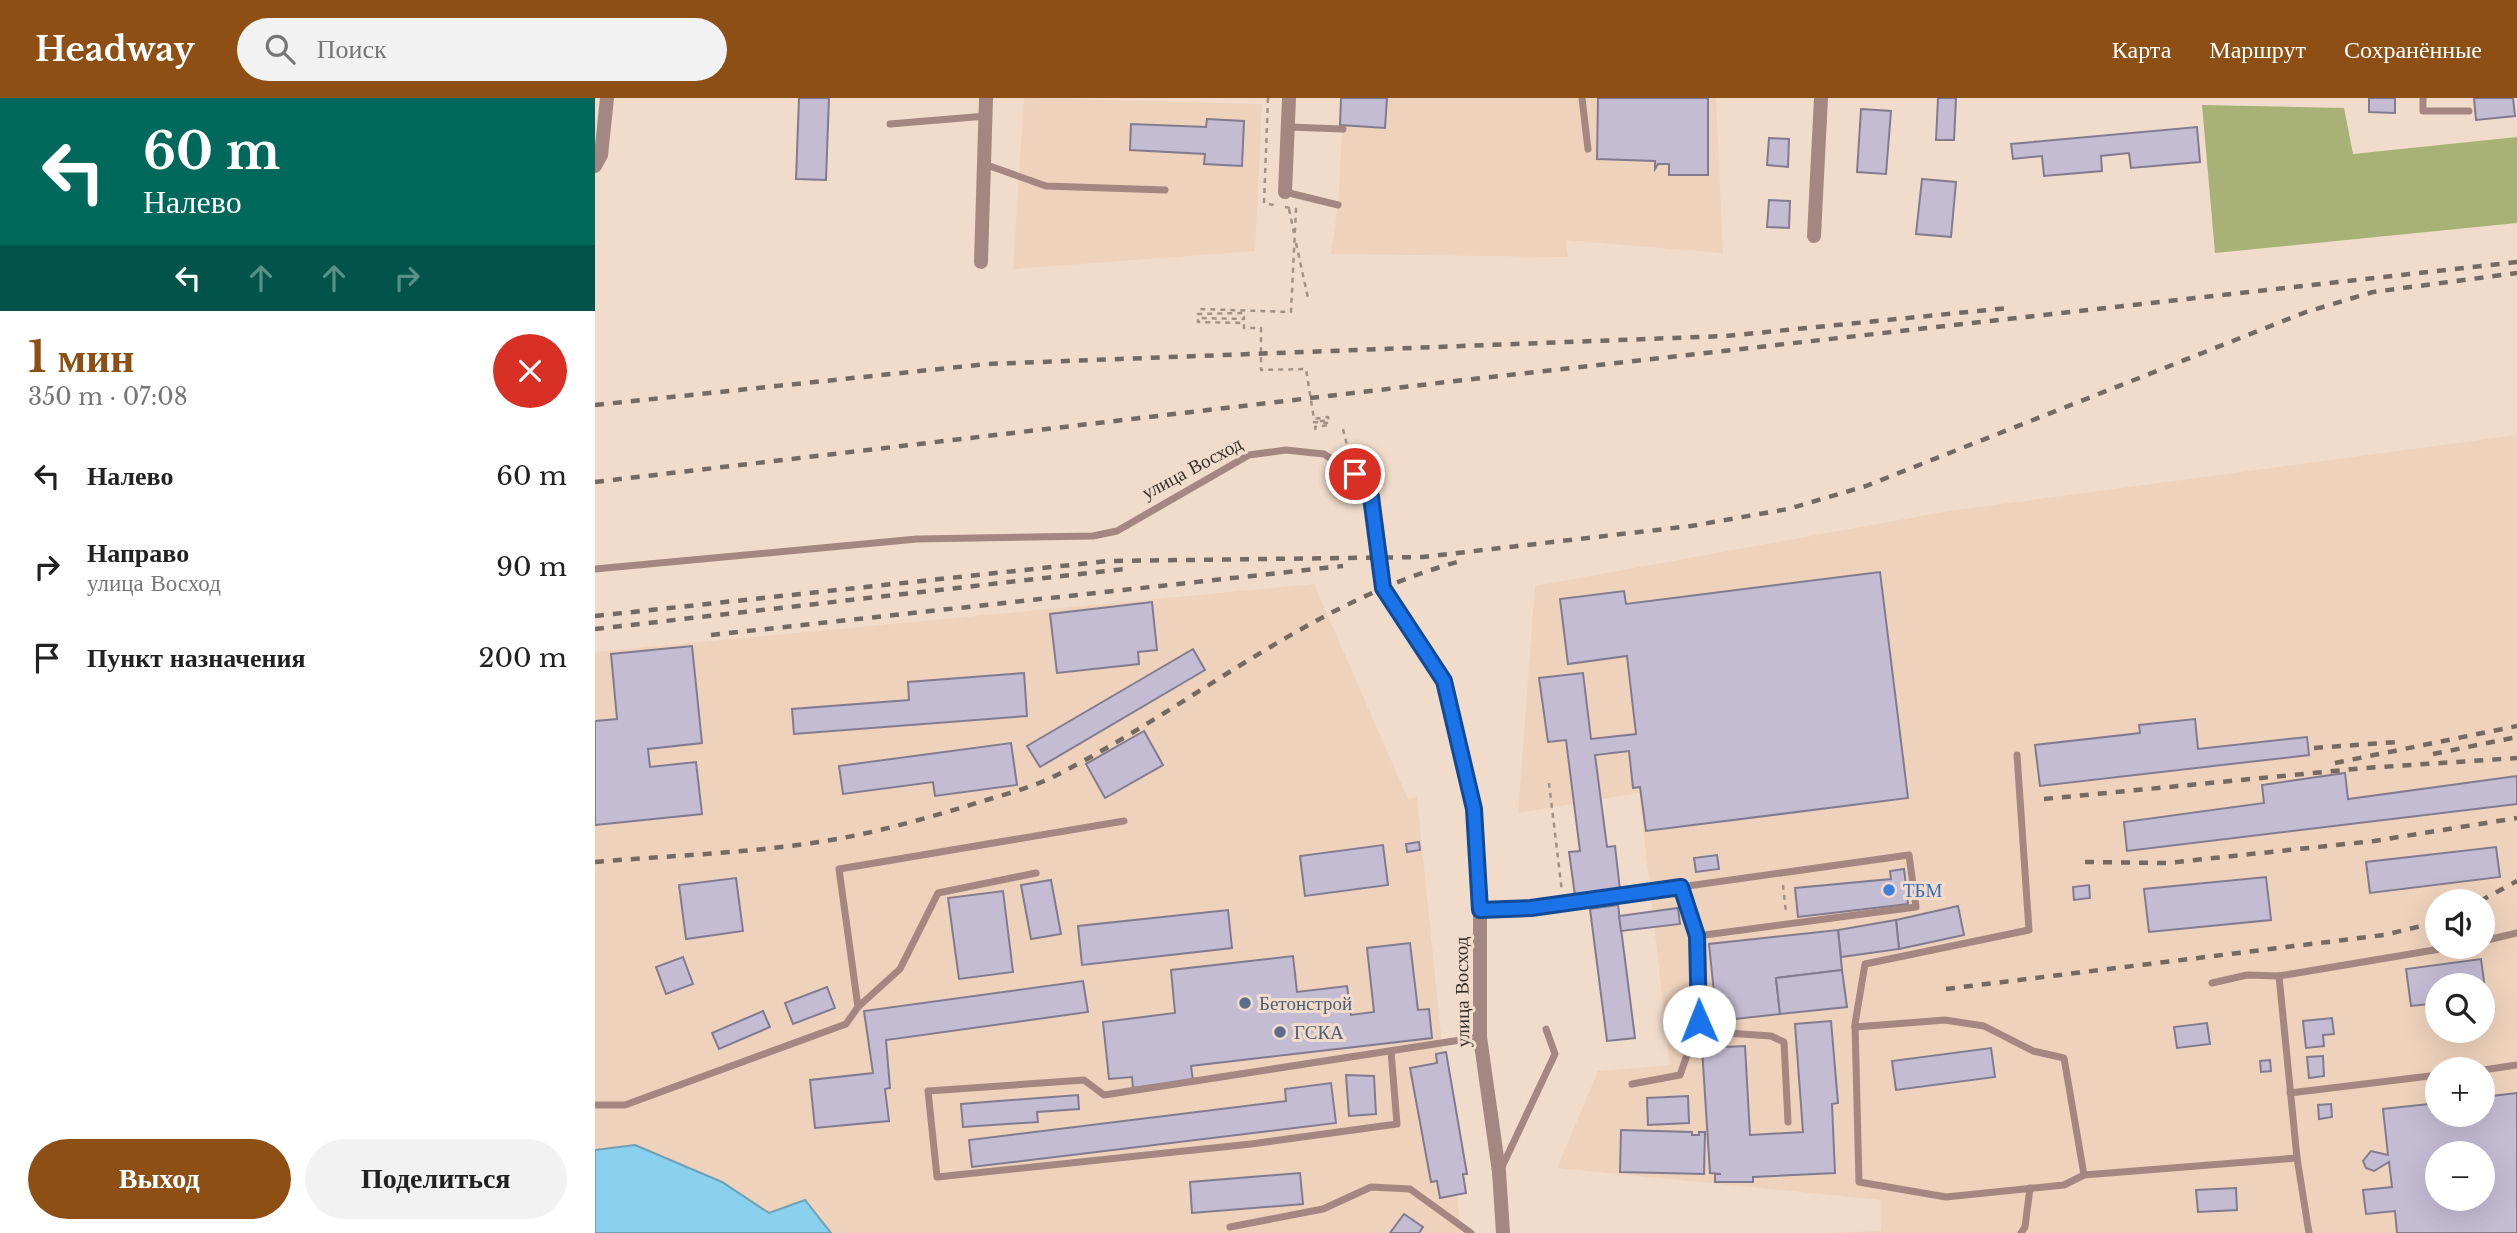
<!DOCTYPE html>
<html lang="ru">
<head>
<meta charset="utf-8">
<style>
	:root { --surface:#fff; --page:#f2f2f2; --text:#222; --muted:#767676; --accent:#8d4f13 }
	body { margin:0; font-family:"Libre Baskerville",serif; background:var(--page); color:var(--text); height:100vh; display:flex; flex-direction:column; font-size:26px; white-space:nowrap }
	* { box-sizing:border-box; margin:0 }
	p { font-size:23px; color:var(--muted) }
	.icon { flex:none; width:38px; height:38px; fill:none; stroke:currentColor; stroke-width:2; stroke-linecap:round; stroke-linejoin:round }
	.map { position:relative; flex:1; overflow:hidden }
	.panel { display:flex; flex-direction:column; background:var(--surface); width:595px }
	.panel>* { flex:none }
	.guide { background:#00695c; color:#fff; overflow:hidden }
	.buttons { position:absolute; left:1830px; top:791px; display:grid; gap:14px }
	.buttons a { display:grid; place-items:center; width:70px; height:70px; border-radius:50%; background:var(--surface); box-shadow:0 7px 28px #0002; font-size:35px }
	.pin { position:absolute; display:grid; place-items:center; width:60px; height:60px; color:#fff; margin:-30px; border:4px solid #fff; border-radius:50%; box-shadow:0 2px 7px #0007 }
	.me { position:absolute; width:77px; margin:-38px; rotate:359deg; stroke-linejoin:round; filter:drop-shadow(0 0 5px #0008) }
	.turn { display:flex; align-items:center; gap:24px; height:147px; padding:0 28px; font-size:32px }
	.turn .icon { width:91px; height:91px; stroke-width:2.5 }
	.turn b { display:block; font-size:49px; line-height:60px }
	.lanes { display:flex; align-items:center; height:66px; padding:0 28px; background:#0003; justify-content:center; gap:35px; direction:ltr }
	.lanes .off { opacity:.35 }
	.round { display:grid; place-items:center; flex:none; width:74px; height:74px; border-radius:37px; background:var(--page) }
	.headline { display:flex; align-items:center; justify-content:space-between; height:119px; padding:0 28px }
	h1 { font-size:42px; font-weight:800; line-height:52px; color:var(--accent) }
	.button { display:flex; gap:14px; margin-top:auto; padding:14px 28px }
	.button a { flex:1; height:80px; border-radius:42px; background:var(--accent); color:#fff; font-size:28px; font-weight:800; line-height:80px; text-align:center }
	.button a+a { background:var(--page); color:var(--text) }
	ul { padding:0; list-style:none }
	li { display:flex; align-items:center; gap:21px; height:91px; padding:0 28px }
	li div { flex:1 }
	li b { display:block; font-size:26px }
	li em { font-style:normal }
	header { display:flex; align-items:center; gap:42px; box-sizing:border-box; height:98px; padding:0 35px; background:var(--accent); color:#fff }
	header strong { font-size:33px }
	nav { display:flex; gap:38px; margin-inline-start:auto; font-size:24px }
	.search { width:490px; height:63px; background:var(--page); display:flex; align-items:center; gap:18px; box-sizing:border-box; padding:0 24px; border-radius:38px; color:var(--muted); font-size:26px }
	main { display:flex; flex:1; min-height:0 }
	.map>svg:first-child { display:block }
	.built { fill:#eed2bc; fill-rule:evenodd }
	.forest { fill:#a9b276 }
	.water { fill:#8ad1f0; stroke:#71a0b4; stroke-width:2 }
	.building { fill:#c3bcd3; stroke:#827b90; stroke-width:2; fill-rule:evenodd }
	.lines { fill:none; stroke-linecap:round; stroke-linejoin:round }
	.path { stroke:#a29286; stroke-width:2.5; stroke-dasharray:5 5; stroke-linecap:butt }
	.lane { stroke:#a48781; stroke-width:7 }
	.street { stroke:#a48781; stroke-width:14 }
	.rail { stroke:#76695f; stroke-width:4.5; stroke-dasharray:9 9; stroke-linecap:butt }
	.route-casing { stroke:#114b97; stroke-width:18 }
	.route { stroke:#1a73e8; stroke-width:12 }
	.shop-dot { fill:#3f7fe0; stroke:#f1dccb; stroke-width:2.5 }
	.service-dot { fill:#5c6f8a; stroke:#f1dccb; stroke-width:2.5 }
	.labels { text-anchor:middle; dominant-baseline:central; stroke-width:6; stroke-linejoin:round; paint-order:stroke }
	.street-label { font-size:19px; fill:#372f28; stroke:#f1dccb }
	.shop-label { font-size:19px; fill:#366cbe; stroke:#f1dccb; text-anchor:start }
	.service-label { font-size:19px; fill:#4e5e75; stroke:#f1dccb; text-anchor:start }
</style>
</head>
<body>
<header>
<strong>Headway</strong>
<div class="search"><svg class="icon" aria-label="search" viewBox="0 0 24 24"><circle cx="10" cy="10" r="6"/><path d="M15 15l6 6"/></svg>Поиск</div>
<nav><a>Карта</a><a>Маршрут</a><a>Сохранённые</a></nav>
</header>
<main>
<section class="panel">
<div class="guide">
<div class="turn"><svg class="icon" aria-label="left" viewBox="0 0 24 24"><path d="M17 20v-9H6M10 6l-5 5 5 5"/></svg><div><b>60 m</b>Налево</div></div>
<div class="lanes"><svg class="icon" aria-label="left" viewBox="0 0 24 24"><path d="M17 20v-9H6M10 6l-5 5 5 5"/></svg><svg class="icon off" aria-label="ahead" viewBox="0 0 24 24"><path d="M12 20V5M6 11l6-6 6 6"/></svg><svg class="icon off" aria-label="ahead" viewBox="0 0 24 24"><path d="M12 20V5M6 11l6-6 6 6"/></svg><svg class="icon off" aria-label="right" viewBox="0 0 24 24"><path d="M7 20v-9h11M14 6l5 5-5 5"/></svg></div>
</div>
<div class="headline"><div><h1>1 мин</h1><p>350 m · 07:08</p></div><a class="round" style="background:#d93025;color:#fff"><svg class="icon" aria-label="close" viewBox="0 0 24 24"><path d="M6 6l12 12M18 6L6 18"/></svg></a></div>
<ul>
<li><svg class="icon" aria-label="left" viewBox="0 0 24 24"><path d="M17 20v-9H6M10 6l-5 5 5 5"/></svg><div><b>Налево</b></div><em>60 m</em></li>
<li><svg class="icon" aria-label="right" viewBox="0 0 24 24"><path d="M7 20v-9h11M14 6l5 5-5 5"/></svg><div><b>Направо</b><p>улица Восход</p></div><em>90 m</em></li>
<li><svg class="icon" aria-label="arrive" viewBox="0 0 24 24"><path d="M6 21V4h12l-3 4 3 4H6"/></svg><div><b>Пункт назначения</b></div><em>200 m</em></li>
</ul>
<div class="button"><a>Выход</a><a>Поделиться</a></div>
</section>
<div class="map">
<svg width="1922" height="1135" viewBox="0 0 1922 1135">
	<rect width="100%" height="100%" fill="#f1dccb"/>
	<!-- built -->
	<g class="built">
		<polygon points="429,0 667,6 660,153 418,171"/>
		<polygon points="749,0 1121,0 1128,155 971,142 973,159 736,156 743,107"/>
		<path d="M1922 337V1135H1228L1286 1133V1102L962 1070 1003 973 1075 967 1044 695 923 715 940 488 1354 413ZM1843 803H1888V849H1843ZM1843 887H1888V933H1843ZM1843 971H1888V1017H1843ZM1843 1055H1888V1101H1843Z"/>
		<polygon points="719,486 813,701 822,699 866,1135 0,1135 0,554"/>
	</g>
	<!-- forest -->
	<polygon class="forest" points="1607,7 1749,10 1758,56 1922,39 1922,125 1620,155"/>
	<!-- water -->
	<polygon class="water" points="40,1047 127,1084 174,1115 210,1102 236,1135 0,1135 0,1052"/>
	<!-- building -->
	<g class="building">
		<polygon points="204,0 234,0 231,82 201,81"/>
		<polygon points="746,0 792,0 790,30 745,27"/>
		<polygon points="1003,0 1113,0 1113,77 1074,77 1074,66 1063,66 1060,71 1060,63 1002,61"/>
		<polygon points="1343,0 1361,0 1359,42 1341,42"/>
		<polygon points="1774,0 1800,0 1800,15 1774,14"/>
		<polygon points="1879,0 1918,0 1920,18 1881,22"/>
		<polygon points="1266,11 1296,13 1291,76 1262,74"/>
		<polygon points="612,21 649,23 647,68 609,66 610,56 535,52 536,26 611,29"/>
		<polygon points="1602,29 1605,64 1536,70 1534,55 1506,58 1507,73 1449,78 1447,58 1418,61 1416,46"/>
		<polygon points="1174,40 1194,41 1193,69 1172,67"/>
		<polygon points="1327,81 1361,84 1356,139 1321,136"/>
		<polygon points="1174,102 1195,103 1194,130 1172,129"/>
		<polygon points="1285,474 1313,700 1051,733 1045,689 1038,690 1034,653 1000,657 1012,749 1020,748 1025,792 980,798 974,754 985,753 971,642 953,644 944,580 988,575 996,641 1041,636 1032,558 973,566 965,501 1029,493 1031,506"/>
		<polygon points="557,504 562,552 543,554 544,566 462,575 455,516"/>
		<polygon points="97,548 107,645 53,651 55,669 101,664 107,716 0,727 0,623 22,621 16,556"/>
		<polygon points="598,551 610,572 445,669 432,648"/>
		<polygon points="429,575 432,618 199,636 197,611 314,602 313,584"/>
		<polygon points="1600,621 1603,651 1712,639 1714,657 1445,688 1440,647 1545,635 1544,627"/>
		<polygon points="549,633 568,667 510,700 491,666"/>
		<polygon points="416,645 422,687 340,698 338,684 248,696 244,668"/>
		<polygon points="1750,675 1753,701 1922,678 1922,706 1532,753 1529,724 1669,705 1667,687"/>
		<polygon points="824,744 825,752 812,754 811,746"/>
		<polygon points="788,747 793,787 710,798 705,758"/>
		<polygon points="1901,749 1905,779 1775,795 1771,764"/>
		<polygon points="1122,757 1124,771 1101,774 1099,760"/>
		<polygon points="1309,771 1313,806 1203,819 1200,790 1296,781 1295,773"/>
		<polygon points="1671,779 1676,822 1554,834 1549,791"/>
		<polygon points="141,780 148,833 91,841 84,787"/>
		<polygon points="456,782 466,836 436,841 426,787"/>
		<polygon points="1494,787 1495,800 1479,802 1478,789"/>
		<polygon points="408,793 418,874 364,881 353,800"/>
		<polygon points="1023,807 1040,940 1012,943 995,811"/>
		<polygon points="1363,808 1369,837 1304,851 1301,822"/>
		<polygon points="1083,810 1085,826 1026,833 1024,818"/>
		<polygon points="633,812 637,850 487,867 483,828"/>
		<polygon points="1301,822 1304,851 1246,859 1243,832"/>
		<polygon points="1243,832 1247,872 1181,880 1185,916 1122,923 1114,846"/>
		<polygon points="815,845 823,912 834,911 837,940 596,968 598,983 538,990 537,979 514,981 508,924 580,915 576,872 698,858 702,894 752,888 756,917 779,914 772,850"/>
		<polygon points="88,859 98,886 71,896 61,869"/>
		<polygon points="1886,861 1891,898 1888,898 1888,887 1843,887 1843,905 1816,908 1811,871"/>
		<polygon points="1247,872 1252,909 1185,916 1181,880"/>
		<polygon points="488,883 493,914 291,942 295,990 290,991 294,1023 220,1030 215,982 278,975 269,913"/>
		<polygon points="232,889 240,910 198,926 190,905"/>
		<polygon points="168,913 175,929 124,951 117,935"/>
		<polygon points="1737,920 1739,936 1728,937 1729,948 1711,950 1708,923"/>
		<polygon points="1236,923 1243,1005 1237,1006 1240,1075 1158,1079 1158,1084 1120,1084 1120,1076 1126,1076 1115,1075 1107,950 1150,948 1155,1037 1208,1034 1200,926"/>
		<polygon points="1612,925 1615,946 1582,950 1579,929"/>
		<polygon points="1396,950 1400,979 1301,992 1297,963"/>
		<polygon points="851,954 872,1076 868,1076 871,1095 845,1100 842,1083 836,1084 815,970 842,965 841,956"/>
		<polygon points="1728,958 1729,978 1714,980 1712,959"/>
		<polygon points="1675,962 1676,973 1666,974 1665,963"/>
		<polygon points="751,977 779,978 781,1016 754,1018"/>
		<polygon points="736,985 741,1025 377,1069 374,1042 691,1003 690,991"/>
		<path d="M1922 995V1135H1802L1800 1113 1771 1116 1768 1092 1797 1089 1794 1064 1779 1073 1771 1070 1768 1063 1776 1053 1793 1057 1788 1011 1843 1005V1017H1888V999ZM1843 1055H1888V1101H1843Z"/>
		<polygon points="483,997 484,1011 442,1014 443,1024 368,1029 366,1006"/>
		<polygon points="1093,998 1094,1025 1053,1027 1052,1000"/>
		<polygon points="1736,1006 1737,1019 1724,1021 1723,1007"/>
		<polygon points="1026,1032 1097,1034 1097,1037 1104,1037 1104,1034 1110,1034 1109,1076 1025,1074"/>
		<polygon points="705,1075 708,1106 597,1115 595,1084"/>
		<polygon points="1641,1090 1642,1112 1603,1114 1601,1092"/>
		<polygon points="809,1116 828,1129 824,1135 795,1135"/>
	</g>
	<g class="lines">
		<!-- path -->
		<g class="path">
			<polyline points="673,0 669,105 683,108"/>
			<polyline points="690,109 701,111 696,214 605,211 603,216 649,215 649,221 603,220 603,224 649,225 649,230 666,230 666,272 711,271 719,321 733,319 734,322 719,324 734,325 734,327 720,329 721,334"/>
			<polyline points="694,111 699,135"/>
			<polyline points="701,145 713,200"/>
			<polyline points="748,331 755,359"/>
			<polyline points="954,685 967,794"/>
			<polyline points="1188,787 1191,815"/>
		</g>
		<!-- lane -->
		<g class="lane">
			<polyline points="987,0 993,51"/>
			<polyline points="1828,0 1828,13 1874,13"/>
			<polyline points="295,26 391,18"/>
			<polyline points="693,29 748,31"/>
			<polyline points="389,66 451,88 570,92"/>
			<polyline points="690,94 743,107"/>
			<polyline points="0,471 322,441 498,438 522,433 654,357 691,352 729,356 760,376 776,399 787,490"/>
			<polyline points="1422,657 1434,832 1270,866 1260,926 1264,1084 1351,1099 1469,1087 1489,1077 1702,1060"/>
			<polyline points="885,812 936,810 1314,757 1321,809 1102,838"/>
			<polyline points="1888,843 1922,835"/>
			<polyline points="1684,878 1702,1060 1714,1135"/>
			<polyline points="1617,885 1652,877 1684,878 1857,849"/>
			<polyline points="263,909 305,871 343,795 441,775"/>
			<polyline points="1260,929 1350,922 1389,928 1438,953 1469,960 1489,1077"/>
			<polyline points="1101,933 1176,938 1189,944 1193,1024"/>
			<polyline points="796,953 802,1026 656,1046 342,1079 333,993 489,982 509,997 885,939"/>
			<polyline points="1888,972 1922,967"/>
			<polyline points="1037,986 1085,977 1104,923 1102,838 1086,789"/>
			<polyline points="1695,995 1843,977"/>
			<polyline points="0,1007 30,1007 251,926 263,909 244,771 529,723"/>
			<polyline points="906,1071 960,956 951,931"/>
			<polyline points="635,1129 728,1111 776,1089 815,1091 876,1135"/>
			<polyline points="1426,1135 1430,1129 1435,1090"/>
		</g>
		<!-- street -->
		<g class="street">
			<polyline points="0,68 6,57 12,0"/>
			<polyline points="690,94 694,0"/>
			<polyline points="1219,138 1226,0"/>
			<polyline points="386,164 391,0"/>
			<polyline points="787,490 849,583 879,711 885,812 885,939 904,1074 908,1135"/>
		</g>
		<!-- rail -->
		<g class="rail">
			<polyline points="0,307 392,266 1131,238 1413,210"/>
			<polyline points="0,384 869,282 1922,164"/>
			<polyline points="0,518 513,463 828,459 1096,428 1193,411 1271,388 1711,214 1778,194 1922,175"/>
			<polyline points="0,531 529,471"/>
			<polyline points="116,537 748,468"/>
			<polyline points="1719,650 1802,644"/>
			<polyline points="1838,656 1922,639"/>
			<polyline points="1740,665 1922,628"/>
			<polyline points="1449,701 1770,670 1922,660"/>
			<path d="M0 764C80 757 163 755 242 741 287 733 332 720 375 707 403 698 434 691 460 678 598 608 718 501 870 462"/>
			<polyline points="1490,764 1572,765 1779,743 1922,720"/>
			<polyline points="1885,803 1922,783"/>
			<polyline points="1351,891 1789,837 1843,824"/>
		</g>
	</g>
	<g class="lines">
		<!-- route casing -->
		<g class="route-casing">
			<polyline id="route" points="760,376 776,399 788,490 849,583 879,711 885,812 936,810 1086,789 1102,838 1104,923"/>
		</g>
		<!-- route -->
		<use href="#route" class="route"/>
	</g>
	<!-- markers -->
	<circle class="shop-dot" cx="1294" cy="792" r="7"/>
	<g class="service-dot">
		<circle cx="650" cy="905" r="7"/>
		<circle cx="685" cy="934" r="7"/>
	</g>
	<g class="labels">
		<!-- street labels -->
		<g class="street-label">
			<text transform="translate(597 370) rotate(-28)">улица Восход</text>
			<text transform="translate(867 894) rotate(-91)">улица Восход</text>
		</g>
		<!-- shop labels -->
		<g class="shop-label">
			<text x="1308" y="792">ТБМ</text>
		</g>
		<!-- service labels -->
		<g class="service-label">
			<text x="664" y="905">Бетонстрой</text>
			<text x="699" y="934">ГСКА</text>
		</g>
	</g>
</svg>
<div class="buttons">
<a><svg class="icon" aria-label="sound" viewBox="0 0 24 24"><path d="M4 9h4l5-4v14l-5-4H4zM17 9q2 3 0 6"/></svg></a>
<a><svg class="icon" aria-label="search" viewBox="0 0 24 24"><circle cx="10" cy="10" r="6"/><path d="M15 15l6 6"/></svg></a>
<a>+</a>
<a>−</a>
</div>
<div class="pin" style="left:760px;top:376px;background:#d93025"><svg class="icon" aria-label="arrive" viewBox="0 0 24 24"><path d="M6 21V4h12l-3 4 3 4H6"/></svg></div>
<svg class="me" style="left:1104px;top:923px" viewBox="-20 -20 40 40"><circle r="19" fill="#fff"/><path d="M0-13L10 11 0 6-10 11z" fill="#1a73e8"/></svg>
</div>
</main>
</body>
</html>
